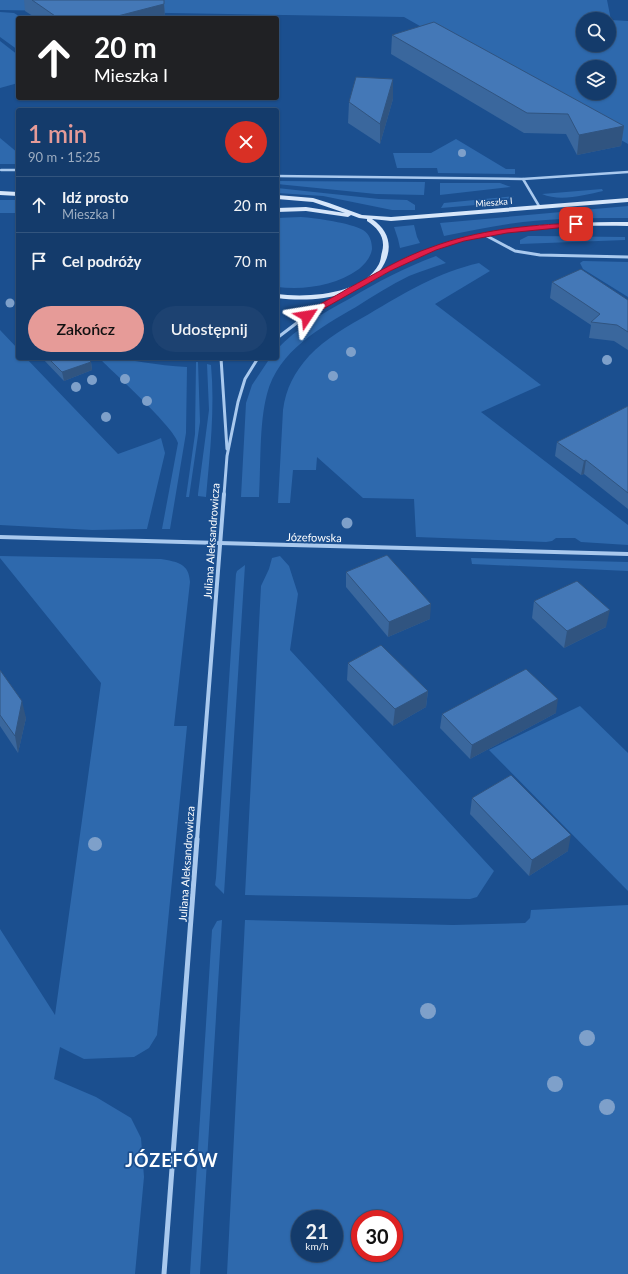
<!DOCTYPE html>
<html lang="pl">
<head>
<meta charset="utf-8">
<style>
	:root { --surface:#143b6b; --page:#1d4271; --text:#f1f3f6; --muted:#9dadc1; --line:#33557e; --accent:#e69b98 }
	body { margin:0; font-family:Lato,sans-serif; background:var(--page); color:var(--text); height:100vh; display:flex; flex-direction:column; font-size:15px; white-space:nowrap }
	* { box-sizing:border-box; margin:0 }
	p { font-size:13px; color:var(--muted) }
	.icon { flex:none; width:22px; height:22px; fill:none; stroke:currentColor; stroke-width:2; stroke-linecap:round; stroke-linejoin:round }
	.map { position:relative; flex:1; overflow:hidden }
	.details { position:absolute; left:16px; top:108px; width:263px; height:252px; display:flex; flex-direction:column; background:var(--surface); border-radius:4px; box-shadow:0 1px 3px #0004,0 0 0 1px var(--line) }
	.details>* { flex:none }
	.hud { position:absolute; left:16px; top:16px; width:263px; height:84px; border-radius:4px; box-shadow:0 1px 3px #0004,0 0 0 1px var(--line); background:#202124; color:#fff; overflow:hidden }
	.controls { position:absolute; left:576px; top:12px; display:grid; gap:8px }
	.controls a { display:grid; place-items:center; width:40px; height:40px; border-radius:50%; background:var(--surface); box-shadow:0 1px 3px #0004,0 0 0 1px var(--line); font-size:20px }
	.speed { position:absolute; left:291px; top:1210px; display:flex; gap:8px; font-size:20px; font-weight:700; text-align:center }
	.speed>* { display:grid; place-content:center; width:52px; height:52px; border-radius:50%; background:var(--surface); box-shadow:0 1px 3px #0004,0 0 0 1px var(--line); line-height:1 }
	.speed small { font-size:10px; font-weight:400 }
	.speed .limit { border:6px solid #d22; background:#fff; color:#111 }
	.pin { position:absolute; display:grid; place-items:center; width:34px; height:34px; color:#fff; margin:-17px; border-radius:8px; box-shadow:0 2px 6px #0006 }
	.me { position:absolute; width:44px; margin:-22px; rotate:57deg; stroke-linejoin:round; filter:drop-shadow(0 0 3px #0008) }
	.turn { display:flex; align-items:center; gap:14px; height:84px; padding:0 12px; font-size:18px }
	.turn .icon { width:52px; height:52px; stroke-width:2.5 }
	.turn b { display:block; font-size:28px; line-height:34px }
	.round { display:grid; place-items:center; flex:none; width:42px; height:42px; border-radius:21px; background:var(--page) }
	.head { display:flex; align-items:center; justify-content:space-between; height:68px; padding:0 12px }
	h1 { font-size:24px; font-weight:600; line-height:30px; color:var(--accent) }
	.button { display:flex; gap:8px; margin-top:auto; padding:8px 12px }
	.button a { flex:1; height:46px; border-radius:24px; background:var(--accent); color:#111; font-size:16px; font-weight:600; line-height:46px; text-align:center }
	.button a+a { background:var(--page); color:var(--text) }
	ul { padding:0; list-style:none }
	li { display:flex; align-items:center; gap:12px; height:56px; padding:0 12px; border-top:1px solid var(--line) }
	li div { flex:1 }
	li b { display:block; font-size:15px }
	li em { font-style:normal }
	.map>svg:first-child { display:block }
	.green { fill:#2e69ad; fill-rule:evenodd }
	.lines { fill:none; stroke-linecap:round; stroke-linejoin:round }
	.street-far3 { stroke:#a9c9ee; stroke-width:2.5 }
	.street-far2 { stroke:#a9c9ee; stroke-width:3 }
	.street-far1 { stroke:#a9c9ee; stroke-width:4 }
	.street { stroke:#a9c9ee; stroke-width:5 }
	.secondary { fill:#d6e6fa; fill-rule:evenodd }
	.tree { fill:#7ea0ca }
	.wall { fill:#3a679d }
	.shaded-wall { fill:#305480 }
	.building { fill:#4478b7; stroke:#305480 }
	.route { fill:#e11d48; stroke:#92132f }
	.labels { text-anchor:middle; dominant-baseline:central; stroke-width:3.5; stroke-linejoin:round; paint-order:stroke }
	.far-street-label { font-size:9px; fill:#fff; stroke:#1b4f8f }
	.street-label { font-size:11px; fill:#fff; stroke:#1b4f8f }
	.near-district-label { font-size:18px; font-weight:bold; letter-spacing:1px; fill:#fff; stroke:#1b4f8f }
</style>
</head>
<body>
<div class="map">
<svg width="628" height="1274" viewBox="0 0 628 1274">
	<rect width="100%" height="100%" fill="#1b4f8f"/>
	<!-- green -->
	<g class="green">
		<path d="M0 0H607L611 20 628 21V144L404 17 0 10ZM583 19H609V45H583ZM583 67H609V93H583Z"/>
		<polygon points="0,12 14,13 22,18 18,18 18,50 0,37"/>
		<polygon points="0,41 18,55 18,83 0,88"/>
		<polygon points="0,138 18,153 18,164 0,164"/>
		<polygon points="456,139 506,169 515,169 515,174 438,173 437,168 397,168 393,153 431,153"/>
		<polygon points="277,181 425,182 424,195 376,194 277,184"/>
		<polygon points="440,183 500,183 511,187 440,195"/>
		<polygon points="277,188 379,199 407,200 415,205 415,210 392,210 323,196 277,193"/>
		<path d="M602 189 603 191C585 195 560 202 542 194Z"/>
		<polygon points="514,196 499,203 441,208 444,203"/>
		<rect x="0" y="200" width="18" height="13"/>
		<path d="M628 206V218C593 218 558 218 523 222 497 225 470 231 444 236L440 223Z"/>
		<path d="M301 217C316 218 351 223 363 230 370 234 372 242 372 249 371 257 365 264 359 269 335 286 306 290 277 287V218Z"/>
		<polygon points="414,225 417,237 420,243 400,248 398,239 394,227"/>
		<polygon points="536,236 625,237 625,240 520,244 520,240 528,236"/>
		<path d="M436 256 446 263C434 267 421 271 409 276 391 285 373 296 356 307 321 327 278 351 267 394 259 424 261 465 259 497H241L246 403 252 385 270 358H277V349C297 328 323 313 349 299 377 282 406 267 436 256Z"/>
		<polygon points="583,261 628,262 628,297 583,269 580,263"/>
		<path d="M479 263 490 271 435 304 541 385 481 412 628 525V545L581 542 575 538H556L552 541 546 542 416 537 414 499 363 498 317 457 316 470H293L290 503H278L283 410C286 388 294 373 309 356 326 338 348 326 369 314 404 293 439 272 479 263Z"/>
		<polygon points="0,330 18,349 18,358 26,358 118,454 154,441 161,438 165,453 147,529 92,530 0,525"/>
		<path d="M99 358C129 358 157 366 187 367L186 433 170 529H162L178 443C175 428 114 373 99 358Z"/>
		<polygon points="196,362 198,362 200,422 189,497 186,497 195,434"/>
		<path d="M207 364 211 365C215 409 210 453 206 497L198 496V494L209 410Z"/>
		<path d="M0 556 161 559C177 562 189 563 190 582L174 726H187L157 1035 149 1048 134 1057 84 1059 60 1047 54 1079 96 1097 131 1118 141 1138 144 1177 135 1274H0V929L55 1015 101 683 0 558Z"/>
		<polygon points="280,556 289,566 298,594 290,650 494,871 477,897 470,899 245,895 261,586 269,569 272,558"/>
		<polygon points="471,558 628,562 628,571 472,564"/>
		<polygon points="245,565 224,894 215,885 216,878 236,574 237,571"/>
		<polygon points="580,706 628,753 628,891 489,750"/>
		<path d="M628 905V1274H227L245 920 453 925 525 923 530 918 531 910ZM300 1219H334V1253H300ZM360 1219H394V1253H360Z"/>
		<polygon points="222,920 200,1274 190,1274 212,930 217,921"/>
	</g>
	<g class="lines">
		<!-- street-far3 -->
		<g class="street-far3">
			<polyline points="1,170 18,170"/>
			<polyline points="277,176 523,179"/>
			<polyline points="539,206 523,179 628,172"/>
		</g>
		<!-- street-far2 -->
		<g class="street-far2">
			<polyline points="485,235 515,251 540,255 628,257"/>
			<polyline points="277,338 302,319 347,292"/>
			<polyline points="221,358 227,449"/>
			<polyline points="224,495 227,456 238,402 245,379 258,358"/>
		</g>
		<!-- street-far1 -->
		<g class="street-far1">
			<polyline points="0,537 628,554"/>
			<polyline points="197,840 224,494"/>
		</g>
		<!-- street -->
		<polyline class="street" points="164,1274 197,839"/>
		<!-- secondary -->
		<g class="secondary">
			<polygon points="0,191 18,192 18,196 0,195"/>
			<path d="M277 195 313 198 329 203 362 215 391 217 628 198V202L391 221 372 219C393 233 393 254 379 272 456 228 540 222 628 222V226C572 225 514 227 459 242 440 247 421 255 403 264 383 274 366 286 346 293 324 300 300 301 277 298V294C307 298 363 295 379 264 381 260 381 255 382 252 386 238 378 228 367 221V219L359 218 351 215 348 217 306 211 277 212V208L306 207 345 213 313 202 277 199Z"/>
		</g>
	</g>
	<!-- trees -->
	<g class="tree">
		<circle cx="462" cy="153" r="4"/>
		<circle cx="10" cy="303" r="4.5"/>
		<circle cx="351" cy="352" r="5"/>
		<circle cx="607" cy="360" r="5"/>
		<circle cx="333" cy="376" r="5"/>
		<circle cx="125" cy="379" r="5"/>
		<circle cx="92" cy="380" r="5"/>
		<circle cx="76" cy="387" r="5"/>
		<circle cx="147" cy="401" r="5"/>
		<circle cx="106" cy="417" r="5"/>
		<circle cx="347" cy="523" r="5.5"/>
		<circle cx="95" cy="844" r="7"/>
		<circle cx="428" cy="1011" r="8"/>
		<circle cx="587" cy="1038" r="8"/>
		<circle cx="555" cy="1084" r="8"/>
		<circle cx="607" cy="1107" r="8"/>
	</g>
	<!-- wall -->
	<g class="wall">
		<polygon points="24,0 164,0 165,18 36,18 25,11"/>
		<polygon points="392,35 624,126 621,146 577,155 566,134 524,133 391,54"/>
		<polygon points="393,79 393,99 380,144 348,123 349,102"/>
		<polygon points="552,282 628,300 628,350 614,341 589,338 591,325 550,298"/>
		<polygon points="42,358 87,358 91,362 92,370 64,381"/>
		<polygon points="628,406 628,509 584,474 581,475 555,456 557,442"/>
		<polygon points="346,572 430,619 388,637 346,587"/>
		<polygon points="534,601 606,627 564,648 532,618"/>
		<polygon points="348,663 428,691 426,707 393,726 347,680"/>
		<polygon points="0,670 26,718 18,753 0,726"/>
		<polygon points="556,713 470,759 440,728 442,714"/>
		<polygon points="472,798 568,851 529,876 470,814"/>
	</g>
	<!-- shaded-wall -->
	<g class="shaded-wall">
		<polygon points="164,4 165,18 110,18"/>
		<polygon points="393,79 393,99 380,144 380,124"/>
		<polygon points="624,126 621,146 577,155 579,135"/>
		<polygon points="91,362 92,370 64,381 62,372"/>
		<polygon points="586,460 584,474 581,475 584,461"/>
		<polygon points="431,604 430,619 388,637 389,622"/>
		<polygon points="610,610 606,627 564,648 567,631"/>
		<polygon points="428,691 426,707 393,726 395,709"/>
		<polygon points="558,699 556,713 470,759 472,745"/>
		<polygon points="22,701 26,718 18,753 15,736"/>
		<polygon points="571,835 568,851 529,876 532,860"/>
	</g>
	<!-- building -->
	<g class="building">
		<polygon points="32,0 164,0 164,4 110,18 58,18"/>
		<polygon points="434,22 624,126 579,135 568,114 527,113 392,35"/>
		<polygon points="356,77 393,79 380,124 349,102"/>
		<polygon points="581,269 628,300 628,332 617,325 591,322 600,314 552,282"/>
		<polygon points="48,358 87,358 91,362 62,372"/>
		<polygon points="628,406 628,493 586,460 584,461 557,442"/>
		<polygon points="387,555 431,604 389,622 346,572"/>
		<polygon points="577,581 610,610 567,631 534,601"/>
		<polygon points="381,645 428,691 395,709 348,663"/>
		<polygon points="526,669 558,699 472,745 442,714"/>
		<polygon points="0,670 22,701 15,736 0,715"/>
		<polygon points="511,775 571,835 532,860 472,798"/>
	</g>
	<!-- route -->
	<path class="route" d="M576 223H578V226L507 233 464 241 436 250 390 271 309 317H304L303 316C313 306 335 297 347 289 375 274 402 257 432 247 477 230 528 225 576 223Z"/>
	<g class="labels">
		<!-- far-street labels -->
		<g class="far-street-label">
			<text transform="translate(494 202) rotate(-5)">Mieszka I</text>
		</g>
		<!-- street labels -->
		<g class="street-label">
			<text transform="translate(314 537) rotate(1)">Józefowska</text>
			<text transform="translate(211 541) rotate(-86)">Juliana Aleksandrowicza</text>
			<text transform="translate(186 864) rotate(-86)">Juliana Aleksandrowicza</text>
		</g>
		<!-- near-district labels -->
		<g class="near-district-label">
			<text x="172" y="1160">JÓZEFÓW</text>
		</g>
	</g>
</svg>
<div class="controls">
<a><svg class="icon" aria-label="search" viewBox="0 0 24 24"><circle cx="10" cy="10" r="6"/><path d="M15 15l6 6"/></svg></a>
<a><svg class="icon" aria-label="layers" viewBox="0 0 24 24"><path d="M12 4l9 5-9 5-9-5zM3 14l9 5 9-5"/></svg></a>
</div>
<div class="speed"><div>21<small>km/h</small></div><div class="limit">30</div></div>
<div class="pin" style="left:576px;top:224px;background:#d93025"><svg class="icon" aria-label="arrive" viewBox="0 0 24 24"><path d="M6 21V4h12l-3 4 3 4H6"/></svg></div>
<svg class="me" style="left:307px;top:316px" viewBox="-20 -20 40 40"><path d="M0-17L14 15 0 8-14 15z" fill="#e11d48" stroke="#fff" stroke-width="4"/></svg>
<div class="hud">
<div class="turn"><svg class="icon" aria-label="ahead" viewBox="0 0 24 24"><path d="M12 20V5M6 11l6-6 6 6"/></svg><div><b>20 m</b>Mieszka I</div></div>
</div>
<section class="details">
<div class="head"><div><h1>1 min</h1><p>90 m · 15:25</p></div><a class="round" style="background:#d93025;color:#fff"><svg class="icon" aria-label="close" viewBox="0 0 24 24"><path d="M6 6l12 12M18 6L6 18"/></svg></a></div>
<ul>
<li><svg class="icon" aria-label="ahead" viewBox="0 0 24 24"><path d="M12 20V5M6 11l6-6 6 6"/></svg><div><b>Idź prosto</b><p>Mieszka I</p></div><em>20 m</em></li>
<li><svg class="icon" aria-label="arrive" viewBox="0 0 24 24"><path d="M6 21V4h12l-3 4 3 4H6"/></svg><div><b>Cel podróży</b></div><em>70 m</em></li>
</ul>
<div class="button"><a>Zakończ</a><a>Udostępnij</a></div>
</section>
</div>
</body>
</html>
